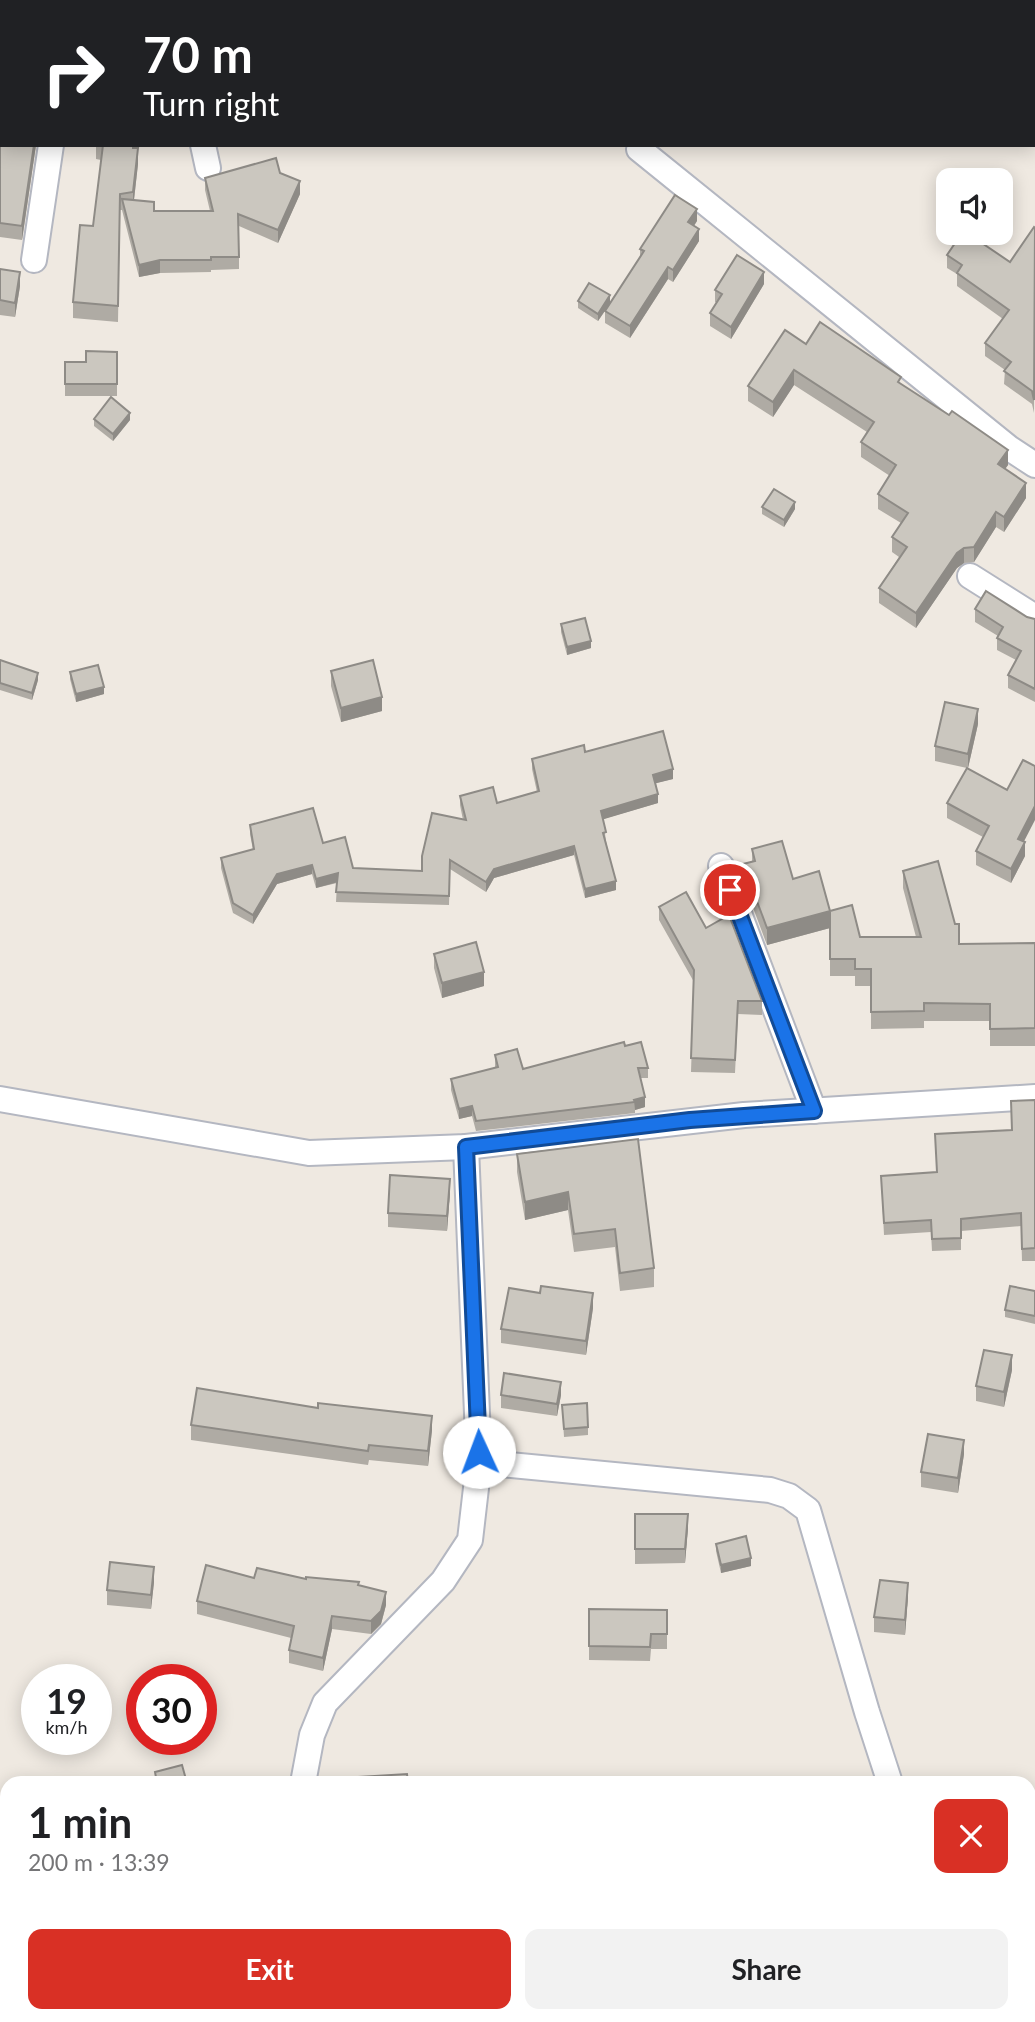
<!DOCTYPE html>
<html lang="en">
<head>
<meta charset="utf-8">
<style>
	:root { --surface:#fff; --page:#f2f2f2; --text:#202124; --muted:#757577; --accent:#d93025 }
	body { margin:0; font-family:Lato,sans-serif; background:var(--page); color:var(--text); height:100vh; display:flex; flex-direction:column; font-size:26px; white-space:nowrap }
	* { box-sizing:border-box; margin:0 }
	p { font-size:23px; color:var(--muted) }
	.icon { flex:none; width:38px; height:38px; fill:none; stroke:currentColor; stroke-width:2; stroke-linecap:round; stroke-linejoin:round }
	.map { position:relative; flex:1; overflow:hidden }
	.drawer { position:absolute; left:0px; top:1776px; width:1036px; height:247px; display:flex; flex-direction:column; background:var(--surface); border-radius:21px 21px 0 0; box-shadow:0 4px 18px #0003 }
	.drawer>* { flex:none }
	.banner { position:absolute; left:0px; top:0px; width:1036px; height:147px; box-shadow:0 4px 18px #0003; background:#202124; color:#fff; overflow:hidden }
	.controls { position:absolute; left:936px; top:168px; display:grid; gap:14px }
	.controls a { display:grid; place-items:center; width:77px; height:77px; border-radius:14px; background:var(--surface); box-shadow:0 4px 18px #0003; font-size:35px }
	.speed { position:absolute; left:21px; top:1664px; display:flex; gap:14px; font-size:35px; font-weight:700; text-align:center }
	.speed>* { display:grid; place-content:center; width:91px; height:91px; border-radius:50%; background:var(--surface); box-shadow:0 4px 18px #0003; line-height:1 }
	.speed small { font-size:18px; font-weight:400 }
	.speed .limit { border:10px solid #d22; background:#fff; color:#111 }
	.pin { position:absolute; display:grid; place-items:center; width:60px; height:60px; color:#fff; margin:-30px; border:4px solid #fff; border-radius:50%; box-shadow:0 2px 7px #0007 }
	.me { position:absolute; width:77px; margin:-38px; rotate:358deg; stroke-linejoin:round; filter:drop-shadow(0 0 5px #0008) }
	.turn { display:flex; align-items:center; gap:24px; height:147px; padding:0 28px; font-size:32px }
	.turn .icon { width:91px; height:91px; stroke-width:2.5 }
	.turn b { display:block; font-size:49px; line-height:60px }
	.round { display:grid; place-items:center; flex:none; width:74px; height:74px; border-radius:14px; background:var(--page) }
	.summary { display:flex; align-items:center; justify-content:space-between; height:119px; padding:0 28px }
	h1 { font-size:42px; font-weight:700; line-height:52px }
	.action { display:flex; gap:14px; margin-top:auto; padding:14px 28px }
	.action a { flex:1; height:80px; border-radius:14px; background:var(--accent); color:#fff; font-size:28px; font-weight:700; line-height:80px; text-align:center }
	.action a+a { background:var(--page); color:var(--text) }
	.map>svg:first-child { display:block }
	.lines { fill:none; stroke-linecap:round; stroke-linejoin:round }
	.minor-casing { stroke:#b4b7c1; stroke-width:28 }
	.minor { stroke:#fff; stroke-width:24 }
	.wall { fill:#afaba4 }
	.shaded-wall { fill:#8e8b86 }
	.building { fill:#cbc7bf; stroke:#8e8b86; stroke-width:2 }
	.route-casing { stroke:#114b97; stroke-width:18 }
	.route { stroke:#1a73e8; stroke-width:12 }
</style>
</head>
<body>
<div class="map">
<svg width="1035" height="2022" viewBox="0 0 1035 2022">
	<rect width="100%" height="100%" fill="#efe9e1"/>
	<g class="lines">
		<!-- minor casing -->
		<g class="minor-casing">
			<g id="minor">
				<polyline points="166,0 167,2"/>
				<polyline points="99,2 100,0"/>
				<polyline points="203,145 208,168"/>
				<polyline points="639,149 1009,448 1035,465"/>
				<polyline points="34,260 51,145"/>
				<polyline points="970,576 1035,617"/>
				<polyline points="721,866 814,1111"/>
				<polyline points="0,1099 309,1153 466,1147 744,1115 1035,1097"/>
				<polyline points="479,1462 770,1490 789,1496 808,1510 867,1712 890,1783"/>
				<polyline points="303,1783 312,1735 325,1703 443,1581 470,1540 479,1462 466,1147"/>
				<polyline points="1029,1853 1035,1851"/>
				<polyline points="107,2022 123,2016"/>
				<polyline points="292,2022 292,2016"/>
			</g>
		</g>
		<!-- minor -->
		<use href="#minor" class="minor"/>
	</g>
	<!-- wall -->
	<g class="wall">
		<polygon points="0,102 36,145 22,240 0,237"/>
		<polygon points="96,145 134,145 138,164 134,200 154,211 210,211 205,190 205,178 280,173 300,194 278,243 239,226 239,269 211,270 211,272 160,273 139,277 122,210 120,210 118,322 73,318 73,302 93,226 101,160 96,159"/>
		<polygon points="697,221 694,226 699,241 673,282 668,279 630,338 605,323 605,311 598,321 578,308 578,301 610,303 640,257 640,249"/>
		<polygon points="1035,228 1034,413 1032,404 1004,384 1005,370 985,356 985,343 1003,319 957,286 957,274 947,268 947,255 1010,262"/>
		<polygon points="0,269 20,286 15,317 0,315"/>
		<polygon points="764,284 731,339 710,326 710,313 717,303 715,302 715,290"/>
		<polygon points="806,344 901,384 1008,465 1005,469 1026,498 1004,532 996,527 974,562 964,563 957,568 916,628 879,603 879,588 899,557 892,552 892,537 901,523 878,509 878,494 890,476 861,457 861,442 867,432 794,385 773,417 748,401 748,386"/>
		<polygon points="117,352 117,396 65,396 65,362 86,362"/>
		<polygon points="94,419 130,420 113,441 94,426"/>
		<polygon points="762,507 795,509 784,527 762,514"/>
		<polygon points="975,609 1035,619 1035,702 1008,688 1008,675 1016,660 997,650 997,638 998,636 975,622"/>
		<polygon points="561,624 591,648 567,655 561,632"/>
		<polygon points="0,660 38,680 32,700 0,690"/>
		<polygon points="331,671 382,711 341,722 331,686"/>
		<polygon points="70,672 104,694 76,702 70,679"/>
		<polygon points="978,724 968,768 1024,842 1025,856 1011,883 976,865 976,851 983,837 947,818 947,803 967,768 935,761 935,746"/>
		<polygon points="585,752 673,779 656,783 658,803 603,819 606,841 616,890 585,898 574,855 494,878 486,892 450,869 449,905 336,902 337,883 316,888 312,874 277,884 253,924 233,913 221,868 221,858 253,850 250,834 250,825 323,843 353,868 422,871 463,820 460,805 460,796 497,803 537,792 532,769 532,759"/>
		<polygon points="752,849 793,879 860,937 916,937 903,888 903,871 959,944 1035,943 1035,1046 990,1046 990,1021 924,1021 924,1028 871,1029 871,986 855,986 855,976 830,976 830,928 767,945 743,881 743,864 752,862"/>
		<polygon points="659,907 706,928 762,1001 762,1015 738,1014 735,1073 691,1072 694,982 659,920"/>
		<polygon points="434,954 484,986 442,998 434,968"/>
		<polygon points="625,1046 648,1068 648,1078 640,1078 645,1107 635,1110 635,1113 476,1131 472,1116 459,1119 451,1090 451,1079 495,1068 495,1055 523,1069"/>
		<polygon points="1035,1100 1035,1261 1022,1261 1021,1226 961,1231 961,1250 932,1251 931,1232 884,1235 881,1176 937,1172 935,1134 1011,1130"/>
		<polygon points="638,1139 654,1268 654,1287 620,1291 615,1247 574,1252 568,1210 525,1220 517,1172 517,1154"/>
		<polygon points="450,1193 447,1231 388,1227 388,1213"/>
		<polygon points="1035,1291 1035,1324 1005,1317 1005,1310"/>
		<polygon points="593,1308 586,1355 501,1343 501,1329"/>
		<polygon points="1012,1370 1004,1407 976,1401 976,1386"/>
		<polygon points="501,1395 561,1395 557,1416 501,1408"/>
		<polygon points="562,1405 588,1427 588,1435 564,1437"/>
		<polygon points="191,1425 432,1430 428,1466 369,1460 368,1465 191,1440"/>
		<polygon points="964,1454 958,1493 921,1487 921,1472"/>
		<polygon points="635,1514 688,1528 685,1563 635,1564"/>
		<polygon points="716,1544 751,1566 721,1573 716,1551"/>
		<polygon points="254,1578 306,1579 359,1585 386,1605 381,1624 371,1634 332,1629 323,1671 289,1663 289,1650 291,1638 197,1614 197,1601"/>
		<polygon points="154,1582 151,1609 107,1605 107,1590"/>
		<polygon points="908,1597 905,1635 874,1632 874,1617"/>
		<polygon points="589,1609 667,1610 667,1649 651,1649 650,1661 589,1660"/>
	</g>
	<!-- shaded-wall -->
	<g class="shaded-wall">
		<polygon points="271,0 293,0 286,2 271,2"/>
		<polygon points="34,145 36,145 22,240 22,226"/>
		<polygon points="138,148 138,164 133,208 133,192"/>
		<polygon points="300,181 300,194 278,243 278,230"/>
		<polygon points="697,209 697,221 688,234 688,222"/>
		<polygon points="699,229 699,241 673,282 673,270"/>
		<polygon points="160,260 160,273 139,277 139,265"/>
		<polygon points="668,267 668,279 630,338 630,326"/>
		<polygon points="20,272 20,286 15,317 15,303"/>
		<polygon points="764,272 764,284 731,339 731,327"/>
		<polygon points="610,295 610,303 598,321 598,314"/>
		<polygon points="794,370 794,385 773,417 773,402"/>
		<polygon points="130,413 130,420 113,441 113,434"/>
		<polygon points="1008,450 1008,465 998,479 998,464"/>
		<polygon points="1026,483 1026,498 1004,532 1004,517"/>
		<polygon points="795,502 795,509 784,527 784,520"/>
		<polygon points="996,512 996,527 974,562 974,547"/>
		<polygon points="964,548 964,563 957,568 916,628 916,613 957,553"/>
		<polygon points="591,641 591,648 567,655 567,647"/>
		<polygon points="38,673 38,680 32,700 32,693"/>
		<polygon points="104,687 104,694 76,702 76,694"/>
		<polygon points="382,697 382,711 341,722 341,708"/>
		<polygon points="978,709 978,724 968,768 968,754"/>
		<polygon points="673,769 673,779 653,784 653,775"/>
		<polygon points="658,794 658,803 601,820 601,811"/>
		<polygon points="1035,806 1035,820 1018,853 1018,839"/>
		<polygon points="1025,842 1025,856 1011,883 1011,869"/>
		<polygon points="574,846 574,855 494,878 486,892 486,882 494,869"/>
		<polygon points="312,865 312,874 277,884 253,924 253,915 277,874"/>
		<polygon points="338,873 338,882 316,888 316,879"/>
		<polygon points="616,881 616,890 585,898 585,889"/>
		<polygon points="830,911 830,928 767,945 767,928"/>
		<polygon points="484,972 484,986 442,998 442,983"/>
		<polygon points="645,1097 645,1107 635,1110 634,1100"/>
		<polygon points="472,1106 472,1116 459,1119 459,1109"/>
		<polygon points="450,1179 450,1193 447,1231 447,1216"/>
		<polygon points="568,1192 568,1210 525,1220 525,1202"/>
		<polygon points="593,1293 593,1308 586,1355 586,1341"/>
		<polygon points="1012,1355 1012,1370 1004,1407 1004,1392"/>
		<polygon points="561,1382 561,1395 557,1416 557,1404"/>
		<polygon points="432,1416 432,1430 428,1466 428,1451"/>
		<polygon points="964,1440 964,1454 958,1493 958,1478"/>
		<polygon points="688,1514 688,1528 685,1563 685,1549"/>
		<polygon points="751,1558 751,1566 721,1573 721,1565"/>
		<polygon points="154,1567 154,1582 151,1609 151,1595"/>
		<polygon points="908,1583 908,1597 905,1635 905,1620"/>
		<polygon points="386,1592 386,1605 381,1624 371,1634 371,1621"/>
		<polygon points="332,1616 332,1629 323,1671 323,1658"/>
		<polygon points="443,2016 456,2016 443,2020"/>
	</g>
	<!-- building -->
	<g class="building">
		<polygon points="45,0 63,0 63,2 46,2"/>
		<polygon points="873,0 1035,0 1035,52 1034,52 1034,2 874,2"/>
		<polygon points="0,102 2,102 2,145 34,145 22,226 0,223"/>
		<polygon points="103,145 133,145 133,148 138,148 133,192 120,194 118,306 73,302 80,225 93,226"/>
		<polygon points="276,158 280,173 300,181 278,230 238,214 239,257 211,257 211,260 160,260 139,265 122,199 154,202 154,211 213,211 205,178"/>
		<polygon points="675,195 697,209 688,222 699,229 673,270 668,267 630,326 605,311 644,251 640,249"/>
		<polygon points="1034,227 1035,228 1034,400 1032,391 1004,371 1011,362 985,343 1009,310 957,273 962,265 947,255 962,233 967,233 1010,262"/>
		<polygon points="737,255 764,272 731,327 710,313 722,294 715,290"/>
		<polygon points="0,269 20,272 15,303 0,300"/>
		<polygon points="589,283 610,295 598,314 578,301"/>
		<polygon points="820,322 901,377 898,382 949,415 952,411 1008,450 998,464 1026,483 1004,517 996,512 974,547 964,548 957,553 916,613 879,588 907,547 892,537 908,513 878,494 896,465 861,442 874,422 794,370 773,402 748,386 785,330 806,344"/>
		<polygon points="86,351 117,352 117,384 65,384 65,362 86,362"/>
		<polygon points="111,397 130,413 113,434 94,419"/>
		<polygon points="774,489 795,502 784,520 762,507"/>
		<polygon points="986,591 1027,617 1035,619 1035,689 1008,675 1021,651 997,638 1003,627 975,609"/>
		<polygon points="585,618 591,641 567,647 561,624"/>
		<polygon points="0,660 38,673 32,693 0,683"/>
		<polygon points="373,660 382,697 341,708 331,671"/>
		<polygon points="98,665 104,687 76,694 70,672"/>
		<polygon points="945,702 978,709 968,754 935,746"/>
		<polygon points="663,731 673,769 653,775 658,794 601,811 606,832 603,833 616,881 585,889 574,846 494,869 486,882 450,860 449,896 336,892 338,873 316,879 312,865 277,874 253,915 233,903 221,858 254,849 250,825 313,808 323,843 345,837 353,868 422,871 422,856 432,813 466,820 460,796 493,787 497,803 539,791 532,759 584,745 585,752"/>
		<polygon points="1023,760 1035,766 1035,806 1018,839 1025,842 1011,869 976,851 989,826 947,803 967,768 1007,790"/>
		<polygon points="782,841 793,879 819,871 830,911 852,905 860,937 921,937 903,871 938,861 955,924 959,924 959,944 1035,943 1035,1028 990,1029 990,1004 924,1003 924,1011 871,1012 871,969 855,969 855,959 830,959 830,911 767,928 743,864 755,861 752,849"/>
		<polygon points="686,892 706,928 729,915 762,1001 738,1001 735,1060 691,1058 694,970 659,907"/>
		<polygon points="476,942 484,972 442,983 434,954"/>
		<polygon points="624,1042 625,1046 641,1042 648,1068 638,1068 645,1097 634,1100 635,1102 476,1121 472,1106 459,1109 451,1079 498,1067 495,1055 517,1049 523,1069"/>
		<polygon points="1035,1100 1035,1248 1022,1249 1021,1213 961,1219 961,1238 932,1239 931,1220 884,1223 881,1176 937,1172 935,1134 1012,1130 1011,1101"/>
		<polygon points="638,1139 654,1268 620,1273 615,1229 574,1234 568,1192 525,1202 517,1154"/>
		<polygon points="390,1175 450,1179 447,1216 388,1213"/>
		<polygon points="541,1286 593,1293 586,1341 501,1329 509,1288 540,1293"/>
		<polygon points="1010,1286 1035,1291 1035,1316 1005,1310"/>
		<polygon points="984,1350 1012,1355 1004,1392 976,1386"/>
		<polygon points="504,1373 561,1382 557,1404 501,1395"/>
		<polygon points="197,1388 318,1408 318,1403 432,1416 428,1451 369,1445 368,1451 191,1425"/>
		<polygon points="587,1403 588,1427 564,1429 562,1405"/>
		<polygon points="928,1434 964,1440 958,1478 921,1472"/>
		<polygon points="635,1514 688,1514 685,1549 635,1549"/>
		<polygon points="746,1536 751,1558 721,1565 716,1544"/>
		<polygon points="110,1562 154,1567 151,1595 107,1590"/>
		<polygon points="206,1565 254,1578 257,1568 306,1579 306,1577 359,1582 358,1585 386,1592 381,1611 371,1621 332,1616 323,1658 289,1650 294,1626 197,1601"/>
		<polygon points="880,1580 908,1583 905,1620 874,1617"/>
		<polygon points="589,1609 667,1610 667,1634 651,1634 650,1647 589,1646"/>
		<polygon points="182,1765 187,1783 157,1783 155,1772"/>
		<polygon points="407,1774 408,1783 359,1783 359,1777"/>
	</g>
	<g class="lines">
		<!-- route casing -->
		<g class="route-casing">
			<polyline id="route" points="479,1452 466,1147 690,1120 814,1111 730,890"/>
		</g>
		<!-- route -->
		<use href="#route" class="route"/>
	</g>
</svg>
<div class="controls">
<a><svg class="icon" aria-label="sound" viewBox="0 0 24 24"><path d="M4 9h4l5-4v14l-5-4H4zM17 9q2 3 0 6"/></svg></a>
</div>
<div class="speed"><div>19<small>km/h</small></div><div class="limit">30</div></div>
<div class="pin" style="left:730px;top:890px;background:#d93025"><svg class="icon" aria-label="arrive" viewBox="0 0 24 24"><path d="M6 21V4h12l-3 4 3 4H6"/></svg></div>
<svg class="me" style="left:479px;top:1452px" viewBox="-20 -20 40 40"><circle r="19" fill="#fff"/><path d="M0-13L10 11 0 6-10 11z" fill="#1a73e8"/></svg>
<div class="banner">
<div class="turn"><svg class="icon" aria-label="right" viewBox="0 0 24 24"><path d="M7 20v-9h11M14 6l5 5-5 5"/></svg><div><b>70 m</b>Turn right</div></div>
</div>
<section class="drawer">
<div class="summary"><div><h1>1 min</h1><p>200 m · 13:39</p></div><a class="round" style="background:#d93025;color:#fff"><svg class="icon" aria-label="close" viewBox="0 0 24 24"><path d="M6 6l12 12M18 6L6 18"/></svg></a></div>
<div class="action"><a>Exit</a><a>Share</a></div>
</section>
</div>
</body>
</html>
